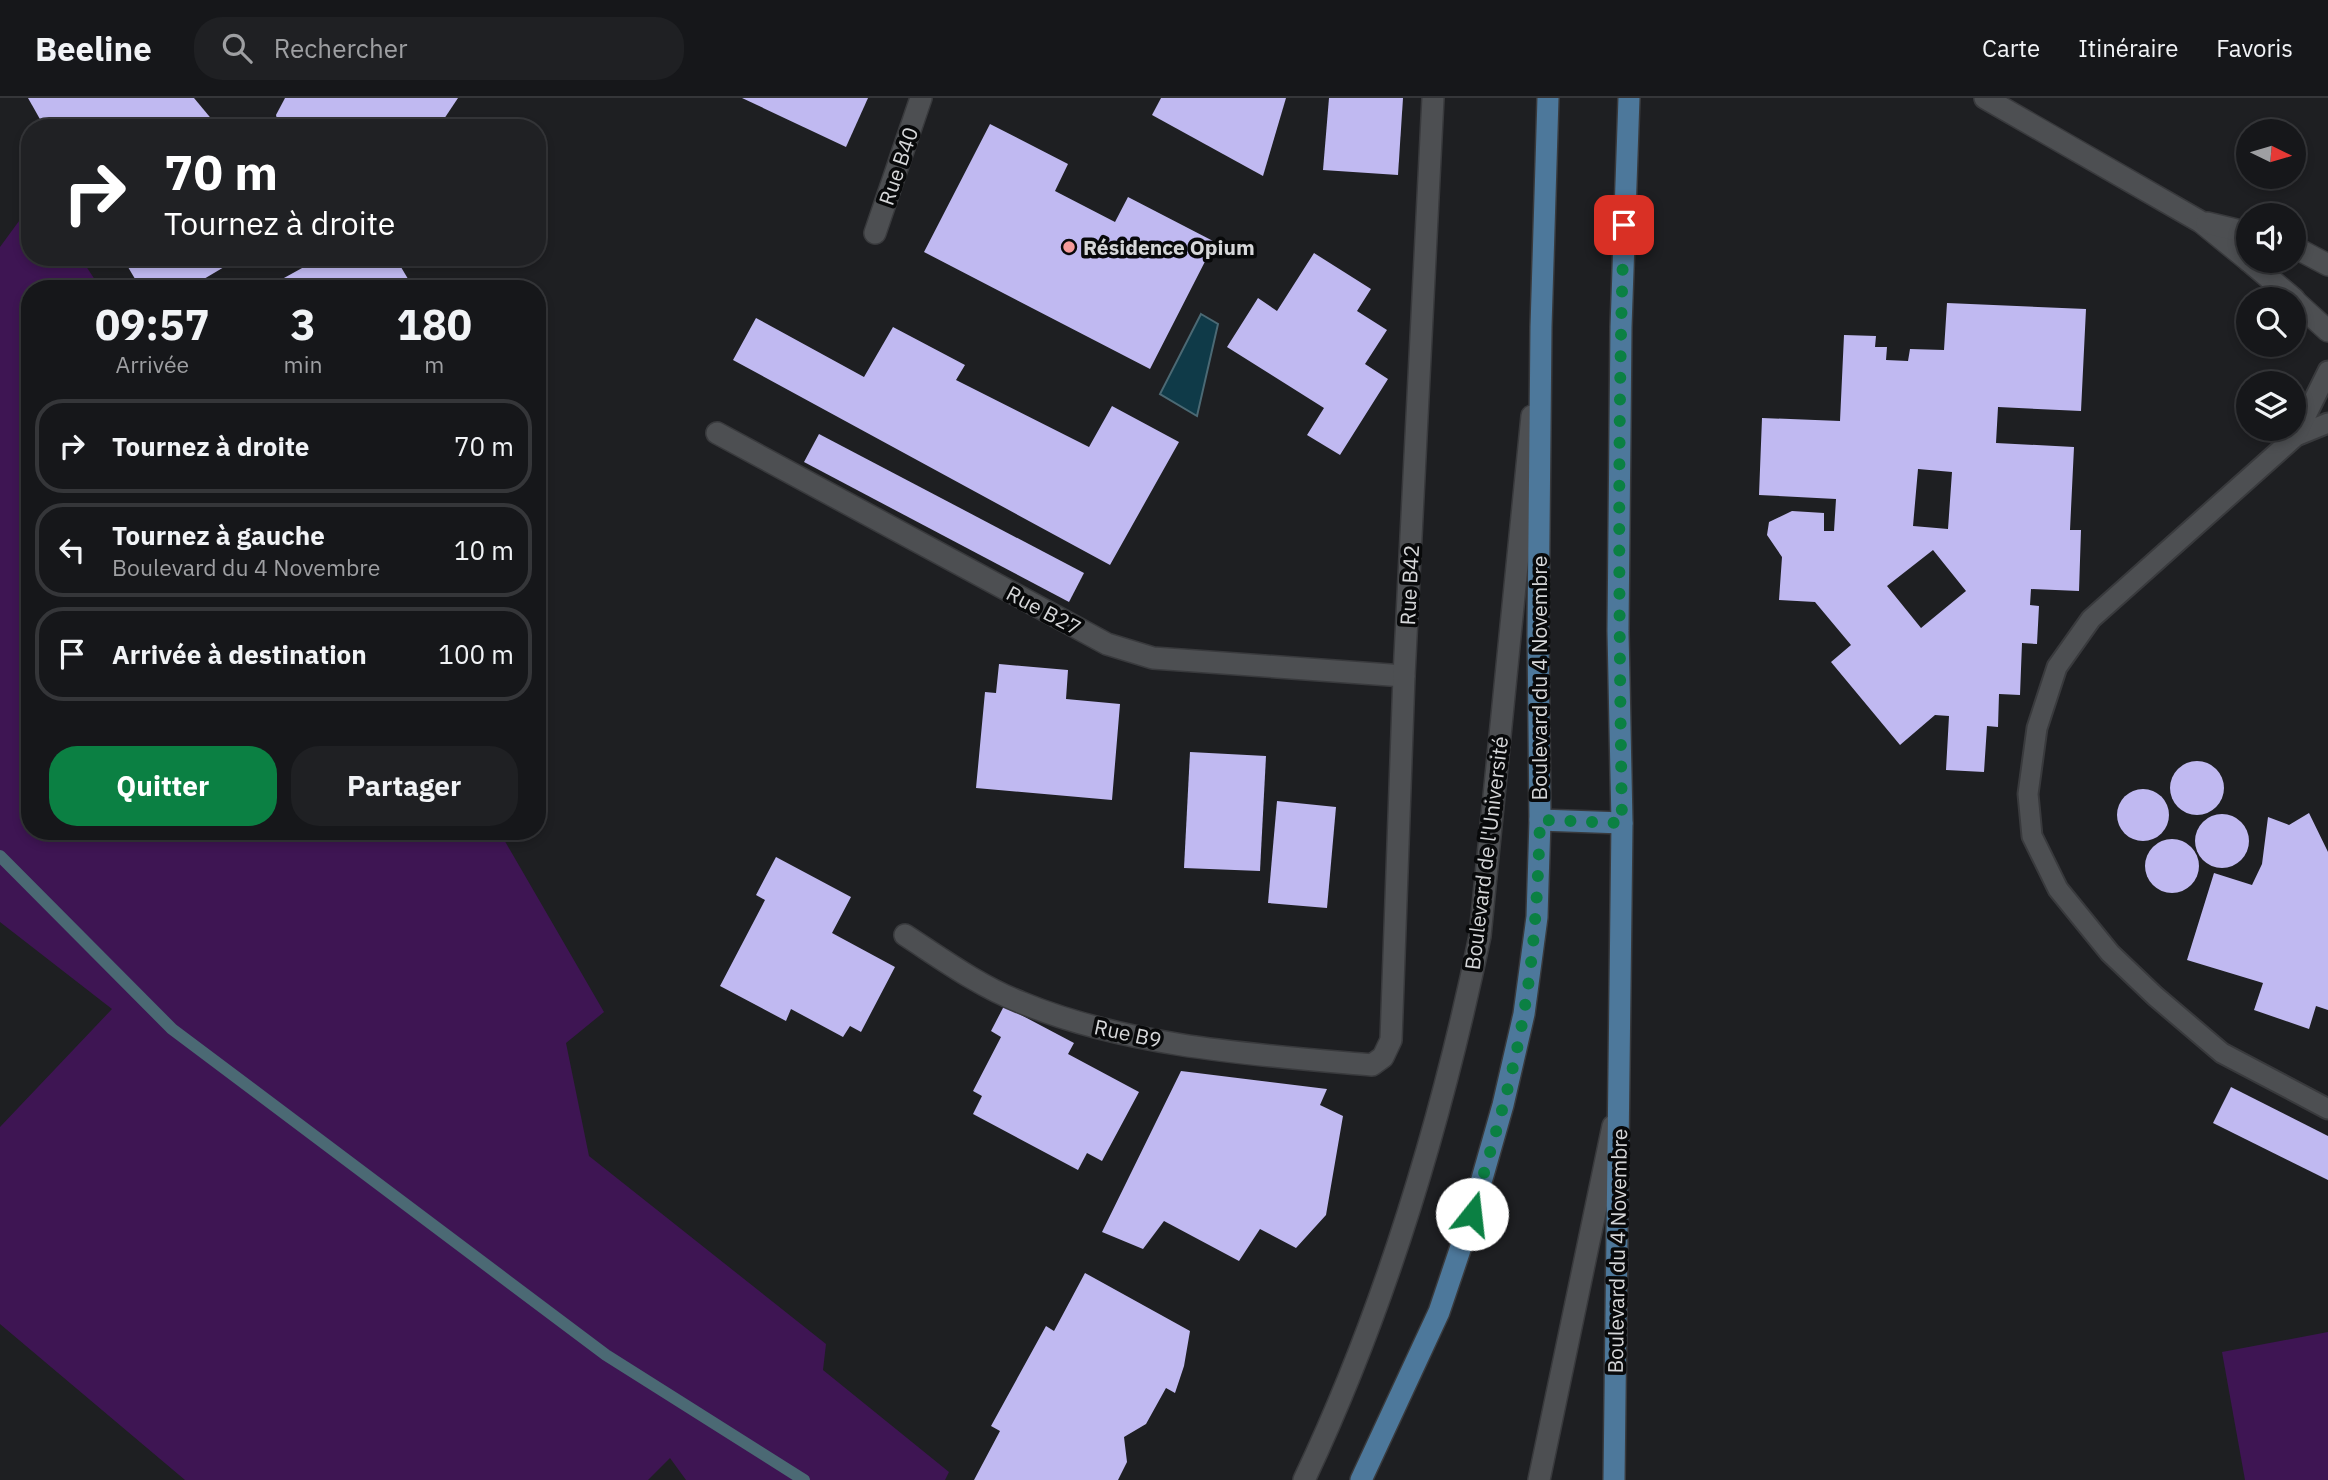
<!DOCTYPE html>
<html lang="fr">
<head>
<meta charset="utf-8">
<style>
	:root { --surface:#16171a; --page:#1f2023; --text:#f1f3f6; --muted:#9e9fa2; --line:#353639; --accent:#0b8043 }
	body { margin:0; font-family:"IBM Plex Sans",sans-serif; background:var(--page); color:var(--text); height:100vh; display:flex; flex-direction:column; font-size:26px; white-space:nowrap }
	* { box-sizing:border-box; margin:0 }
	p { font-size:23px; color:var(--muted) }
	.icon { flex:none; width:38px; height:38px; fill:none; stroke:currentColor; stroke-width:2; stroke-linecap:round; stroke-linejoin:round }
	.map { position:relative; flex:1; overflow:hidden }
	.side { position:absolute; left:21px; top:182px; width:525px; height:560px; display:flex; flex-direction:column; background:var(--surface); border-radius:28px; box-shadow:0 4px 10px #0003,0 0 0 2px var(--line) }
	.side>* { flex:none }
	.guide { position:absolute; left:21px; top:21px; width:525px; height:147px; border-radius:28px; box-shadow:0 4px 10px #0003,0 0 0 2px var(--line); background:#202124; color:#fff; overflow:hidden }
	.needle { width:46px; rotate:95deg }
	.controls { position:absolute; left:2236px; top:21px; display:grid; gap:14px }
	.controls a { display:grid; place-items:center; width:70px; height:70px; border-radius:50%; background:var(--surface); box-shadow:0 4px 10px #0003,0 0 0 2px var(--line); font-size:35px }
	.pin { position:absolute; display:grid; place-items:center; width:60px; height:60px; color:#fff; margin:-30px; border-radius:14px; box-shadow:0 4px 10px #0006 }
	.me { position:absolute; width:77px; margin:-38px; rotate:16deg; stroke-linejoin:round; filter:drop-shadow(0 0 5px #0008) }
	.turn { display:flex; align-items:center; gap:24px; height:147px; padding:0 28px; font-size:32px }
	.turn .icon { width:91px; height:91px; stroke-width:2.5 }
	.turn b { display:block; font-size:49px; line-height:60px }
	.eta { display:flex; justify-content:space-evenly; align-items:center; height:119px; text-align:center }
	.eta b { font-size:42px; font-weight:700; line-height:49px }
	.cta { display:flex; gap:14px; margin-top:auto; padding:14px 28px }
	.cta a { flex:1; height:80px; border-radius:28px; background:var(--accent); color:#fff; font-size:28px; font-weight:700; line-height:80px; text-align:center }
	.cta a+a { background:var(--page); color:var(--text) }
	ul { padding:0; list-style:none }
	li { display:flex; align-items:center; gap:21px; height:94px; margin:0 14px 10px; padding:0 14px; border:4px solid var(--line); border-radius:28px }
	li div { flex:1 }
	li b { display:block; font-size:26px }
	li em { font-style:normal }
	header { display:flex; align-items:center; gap:42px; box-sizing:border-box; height:98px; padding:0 35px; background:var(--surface); border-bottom:2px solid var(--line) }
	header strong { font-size:33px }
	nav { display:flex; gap:38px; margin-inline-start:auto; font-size:24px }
	.search { width:490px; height:63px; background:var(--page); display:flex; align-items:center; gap:18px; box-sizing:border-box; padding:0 24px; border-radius:28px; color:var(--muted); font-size:26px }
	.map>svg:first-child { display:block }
	.green { fill:#3e1553 }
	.water { fill:#0f3a48; stroke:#4b6974; stroke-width:2 }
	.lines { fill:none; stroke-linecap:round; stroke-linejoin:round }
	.stream { stroke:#4b6974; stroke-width:12 }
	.building { fill:#c0b9f1; fill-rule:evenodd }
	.service-casing { stroke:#393a3d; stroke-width:23 }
	.minor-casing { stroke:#393a3d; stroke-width:24 }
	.tertiary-casing { stroke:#393a3d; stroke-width:24 }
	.secondary-casing { stroke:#393a3d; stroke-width:24 }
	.primary-casing { stroke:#393a3d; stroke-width:24 }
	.service { stroke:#4d4f52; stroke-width:19 }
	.minor { stroke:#4d4f52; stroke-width:21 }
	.tertiary { stroke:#4d4f52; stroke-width:21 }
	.secondary { stroke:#4d4f52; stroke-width:21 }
	.primary { stroke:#4d789b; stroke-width:21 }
	.route { stroke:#0b8043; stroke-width:12; stroke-dasharray:0 21.6 }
	.poi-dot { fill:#f59b9b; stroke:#08090a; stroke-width:2.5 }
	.labels { text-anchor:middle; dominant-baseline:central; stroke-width:7; stroke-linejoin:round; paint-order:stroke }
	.street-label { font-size:21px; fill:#d6d7d9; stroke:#08090a }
	.poi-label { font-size:21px; font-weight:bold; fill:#d6d7d9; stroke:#08090a; text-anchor:start }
</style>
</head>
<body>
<header>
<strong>Beeline</strong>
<div class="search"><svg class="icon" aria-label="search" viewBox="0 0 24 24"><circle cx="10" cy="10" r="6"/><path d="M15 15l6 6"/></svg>Rechercher</div>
<nav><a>Carte</a><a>Itinéraire</a><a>Favoris</a></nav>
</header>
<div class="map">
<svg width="2328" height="1382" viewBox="0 0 2328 1382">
	<rect width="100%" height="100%" fill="#1e1f22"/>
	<!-- green -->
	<g class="green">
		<polygon points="30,108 30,159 80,159 101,191 30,191 30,733 499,733 604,914 566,945 589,1058 826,1246 823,1272 949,1374 945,1382 686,1382 670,1360 648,1382 185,1382 0,1226 0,1029 112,911 0,824 0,149"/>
		<polygon points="2328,1234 2328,1382 2245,1382 2222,1254"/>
	</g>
	<!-- water -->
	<polygon class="water" points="1201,216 1218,226 1197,318 1160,296"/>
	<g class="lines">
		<!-- stream -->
		<polyline class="stream" points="0,758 172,931 606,1257 804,1382"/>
	</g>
	<!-- building -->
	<g class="building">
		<polygon points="28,0 194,0 219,30 45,30"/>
		<polygon points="285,0 458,0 438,30 279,30 276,17"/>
		<polygon points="742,0 868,0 846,49"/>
		<polygon points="1161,0 1286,0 1263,78 1152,17"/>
		<polygon points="1329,0 1403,0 1398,77 1323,72"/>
		<polygon points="990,26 1068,66 1055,93 1115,124 1128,99 1215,144 1150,271 924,154"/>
		<polygon points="1314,155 1371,191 1357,213 1387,232 1365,266 1388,281 1340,357 1307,337 1324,310 1227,249 1258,200 1277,213"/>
		<polygon points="122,159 241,159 187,191 141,191"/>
		<polygon points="322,159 395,159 414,191 264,191"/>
		<path d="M1947 205 2086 211 2081 313 1998 309 1996 345 2074 349 2070 432H2081L2079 493 2031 491 2030 507 2039 508 2037 546 2022 545 2020 597 1999 596 1998 629 1987 628 1984 674 1946 672 1949 618 1935 617 1900 647 1831 564 1851 547 1815 504 1779 502 1782 459 1767 437 1769 424 1792 413 1824 415V433H1834L1836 401 1759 397 1762 320 1840 323 1844 237 1876 238 1875 249H1887L1886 262 1908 263 1910 251 1944 252ZM1918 371 1952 374 1948 431 1913 428ZM1933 452 1966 493 1921 530 1887 488Z"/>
		<polygon points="756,220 864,279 893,229 965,267 956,282 1089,349 1112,308 1179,344 1110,467 733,262"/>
		<polygon points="819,336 1084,475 1069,504 804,364"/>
		<polygon points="999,566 1068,572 1066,601 1120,606 1112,702 976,690 985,594 996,595"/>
		<polygon points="1190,654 1266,658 1260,773 1184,770"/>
		<circle cx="2197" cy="690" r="27"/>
		<circle cx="2143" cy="717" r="26"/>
		<polygon points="1277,703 1336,709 1327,810 1268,805"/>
		<polygon points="2309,715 2328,754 2328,912 2316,908 2309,931 2254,912 2263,885 2187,862 2214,775 2252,787 2262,766 2268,719 2289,727"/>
		<circle cx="2222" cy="743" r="27"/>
		<circle cx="2172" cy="768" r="27"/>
		<polygon points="776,759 851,799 832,835 895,869 861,934 850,928 843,939 791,911 786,923 720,888 765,802 756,797"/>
		<polygon points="1004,908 1074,945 1068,956 1139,994 1102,1063 1087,1055 1078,1072 973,1016 982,998 973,993 1001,939 991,933"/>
		<polygon points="1181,973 1327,991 1320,1007 1343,1018 1326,1117 1296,1150 1260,1131 1239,1163 1164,1123 1143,1151 1102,1134"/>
		<polygon points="2231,989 2328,1038 2328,1082 2213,1025"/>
		<polygon points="1085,1175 1190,1233 1184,1268 1175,1295 1166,1290 1146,1326 1124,1339 1127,1364 1118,1382 974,1382 1000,1333 991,1328 1046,1228 1054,1233"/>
	</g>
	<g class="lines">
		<!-- service casing -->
		<g class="service-casing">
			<g id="service">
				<polyline points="2328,325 2296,338 2091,521 2057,569 2037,630 2028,696 2032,738 2058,791 2110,855 2155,898 2222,955 2328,1011"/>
				<polyline points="2296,338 2328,273"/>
			</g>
		</g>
		<!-- minor casing -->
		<g class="minor-casing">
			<g id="minor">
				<polyline points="875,135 921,0"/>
				<polyline points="717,335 1107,546 1153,560 1404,578"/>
				<path d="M905 837C942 861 979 888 1020 904 1128 949 1257 957 1372 967L1383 959 1391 942 1404 578 1433 0"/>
			</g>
		</g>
		<!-- tertiary casing -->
		<g class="tertiary-casing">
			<g id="tertiary">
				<polyline points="1985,0 2201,124 2249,163"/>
				<polyline points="2207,125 2249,135"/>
				<polyline points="2294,149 2328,167"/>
				<polyline points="2249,163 2294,201"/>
				<polyline points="2294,202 2328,233"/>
			</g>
		</g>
		<!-- secondary casing -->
		<g class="secondary-casing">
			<g id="secondary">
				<path d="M1304 1382C1386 1209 1441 1025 1480 838L1532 318"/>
				<polyline points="1539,1382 1613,1028"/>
			</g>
		</g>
		<!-- primary casing -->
		<g class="primary-casing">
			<g id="primary">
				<polyline points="1540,722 1622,725"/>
				<polyline points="1361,1382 1439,1214 1472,1116 1503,1007 1524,916 1537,819 1540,722 1538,537 1541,229 1548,0"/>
				<polyline points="1614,1382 1622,725 1618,533 1621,229 1629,0"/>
			</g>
		</g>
		<!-- service -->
		<use href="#service" class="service"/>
		<!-- minor -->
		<use href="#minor" class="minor"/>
		<!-- tertiary -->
		<use href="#tertiary" class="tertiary"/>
		<!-- secondary -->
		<use href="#secondary" class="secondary"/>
		<!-- primary -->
		<use href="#primary" class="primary"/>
	</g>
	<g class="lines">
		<!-- route -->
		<path class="route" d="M1472 1116C1491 1050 1513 982 1524 914 1535 850 1538 787 1540 722L1622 725C1619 526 1617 327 1624 127"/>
	</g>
	<!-- markers -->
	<circle class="poi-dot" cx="1069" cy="149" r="7"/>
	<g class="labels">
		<!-- street labels -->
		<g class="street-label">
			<text transform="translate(898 68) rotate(-71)">Rue B40</text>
			<text transform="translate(1409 487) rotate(-87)">Rue B42</text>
			<text transform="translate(1044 512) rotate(28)">Rue B27</text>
			<text transform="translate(1539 580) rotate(-90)">Boulevard du 4 Novembre</text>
			<text transform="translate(1486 755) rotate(-83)">Boulevard de l'Université</text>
			<text transform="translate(1128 935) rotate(12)">Rue B9</text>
			<text transform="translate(1617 1153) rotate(-89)">Boulevard du 4 Novembre</text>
		</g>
		<!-- poi labels -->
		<g class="poi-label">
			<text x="1083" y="149">Résidence Opium</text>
		</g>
	</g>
</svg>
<div class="controls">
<a><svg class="needle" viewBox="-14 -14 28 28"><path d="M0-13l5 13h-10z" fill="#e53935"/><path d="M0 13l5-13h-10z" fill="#9e9fa2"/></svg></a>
<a><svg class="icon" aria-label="sound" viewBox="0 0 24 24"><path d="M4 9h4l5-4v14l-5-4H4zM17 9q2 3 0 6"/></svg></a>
<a><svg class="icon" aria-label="search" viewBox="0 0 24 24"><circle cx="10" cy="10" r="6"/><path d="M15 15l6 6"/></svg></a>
<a><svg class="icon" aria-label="layers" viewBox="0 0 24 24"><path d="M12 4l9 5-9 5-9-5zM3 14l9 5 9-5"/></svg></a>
</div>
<div class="pin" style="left:1624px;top:127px;background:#d93025"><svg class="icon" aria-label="arrive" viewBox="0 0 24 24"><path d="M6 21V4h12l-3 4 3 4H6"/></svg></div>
<svg class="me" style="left:1472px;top:1116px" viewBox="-20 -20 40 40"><circle r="19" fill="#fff"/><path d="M0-13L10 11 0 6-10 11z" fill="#0b8043"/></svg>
<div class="guide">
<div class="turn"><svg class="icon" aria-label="right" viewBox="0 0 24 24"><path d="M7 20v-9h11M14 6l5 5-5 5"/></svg><div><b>70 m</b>Tournez à droite</div></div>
</div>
<section class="side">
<div class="eta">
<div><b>09:57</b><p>Arrivée</p></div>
<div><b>3</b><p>min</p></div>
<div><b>180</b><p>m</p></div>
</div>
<ul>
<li><svg class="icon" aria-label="right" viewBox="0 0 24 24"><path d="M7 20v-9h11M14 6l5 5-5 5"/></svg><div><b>Tournez à droite</b></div><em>70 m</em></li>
<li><svg class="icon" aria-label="left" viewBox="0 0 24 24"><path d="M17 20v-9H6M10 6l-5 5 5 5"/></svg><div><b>Tournez à gauche</b><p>Boulevard du 4 Novembre</p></div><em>10 m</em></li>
<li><svg class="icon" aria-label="arrive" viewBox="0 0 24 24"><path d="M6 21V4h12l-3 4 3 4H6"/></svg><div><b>Arrivée à destination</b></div><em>100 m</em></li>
</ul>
<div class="cta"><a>Quitter</a><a>Partager</a></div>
</section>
</div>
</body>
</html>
